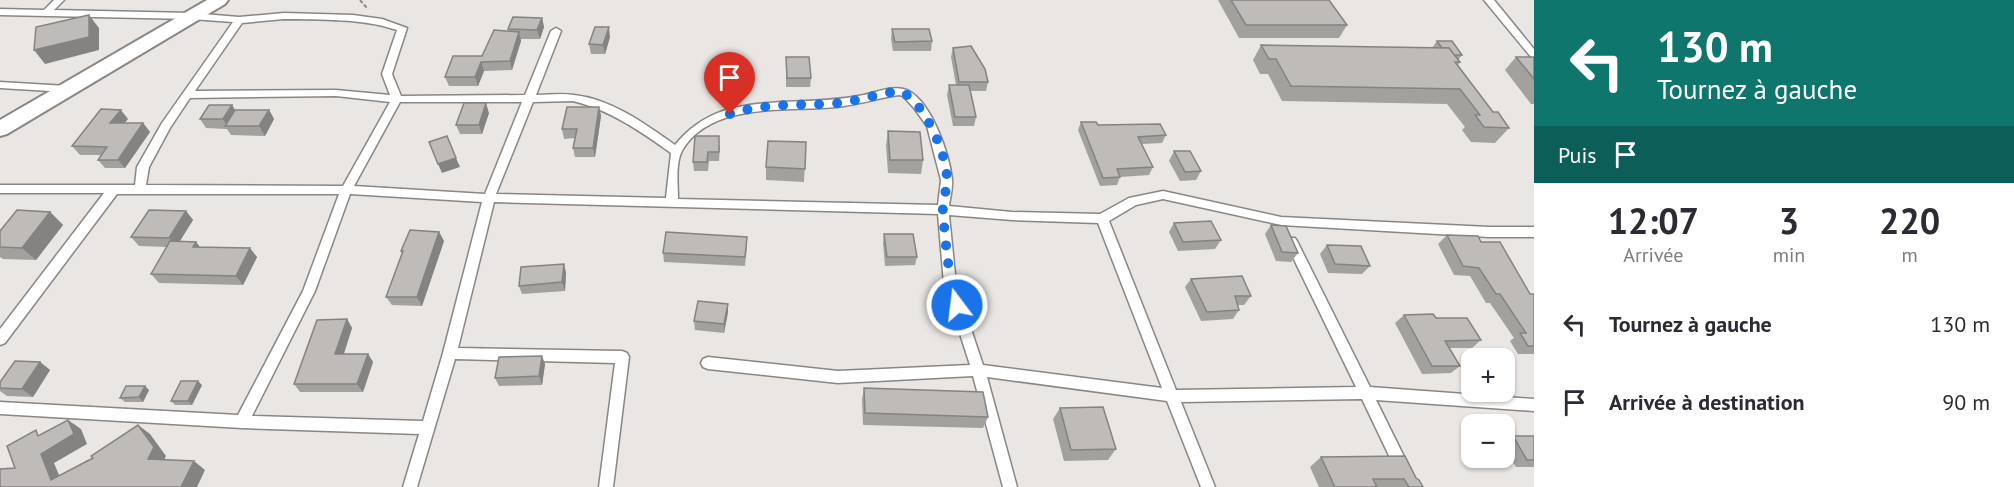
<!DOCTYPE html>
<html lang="fr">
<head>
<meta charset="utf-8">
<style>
	:root { --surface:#fff; --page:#f7f7f7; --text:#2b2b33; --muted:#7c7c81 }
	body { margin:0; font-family:"PT Sans",sans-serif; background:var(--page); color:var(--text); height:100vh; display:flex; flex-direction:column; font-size:22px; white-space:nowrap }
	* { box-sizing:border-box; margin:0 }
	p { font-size:20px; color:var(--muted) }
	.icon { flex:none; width:33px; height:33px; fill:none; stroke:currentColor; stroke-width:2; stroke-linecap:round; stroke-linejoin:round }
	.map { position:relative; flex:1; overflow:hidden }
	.sheet { display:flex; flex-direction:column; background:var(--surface); width:480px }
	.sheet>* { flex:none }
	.hud { background:#0f766e; color:#fff; overflow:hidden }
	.buttons { position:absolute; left:1461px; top:348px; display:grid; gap:12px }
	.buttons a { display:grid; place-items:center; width:54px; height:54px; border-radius:12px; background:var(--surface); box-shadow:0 2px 4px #0004; font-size:30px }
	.pin { position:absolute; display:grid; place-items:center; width:51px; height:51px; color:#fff; margin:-62px -26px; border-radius:50% 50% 50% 0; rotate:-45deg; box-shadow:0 0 6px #0007 }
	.pin .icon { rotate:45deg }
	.me { position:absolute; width:66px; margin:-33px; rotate:345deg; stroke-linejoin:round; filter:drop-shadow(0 0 4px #0008) }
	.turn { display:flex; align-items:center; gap:21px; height:126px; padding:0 24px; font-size:27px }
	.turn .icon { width:78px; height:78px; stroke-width:2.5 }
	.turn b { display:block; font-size:42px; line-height:51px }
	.then { display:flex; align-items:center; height:57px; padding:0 24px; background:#0003; gap:12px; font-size:22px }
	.eta { display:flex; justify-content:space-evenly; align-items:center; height:102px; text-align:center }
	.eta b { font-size:36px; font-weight:600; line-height:42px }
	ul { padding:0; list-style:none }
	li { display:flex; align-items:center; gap:18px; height:78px; padding:0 24px }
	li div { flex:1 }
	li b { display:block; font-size:22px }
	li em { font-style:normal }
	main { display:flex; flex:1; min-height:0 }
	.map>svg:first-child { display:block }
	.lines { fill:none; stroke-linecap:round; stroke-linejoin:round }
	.street-casing { stroke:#898683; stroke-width:3 }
	.highway-casing { stroke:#898683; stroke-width:4 }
	.path { stroke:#8f8d8b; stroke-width:2; stroke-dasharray:4 2; stroke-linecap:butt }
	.street { fill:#fff; fill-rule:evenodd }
	.highway { fill:#fff; fill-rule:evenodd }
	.wall { fill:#a3a19e }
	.shaded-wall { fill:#858381 }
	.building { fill:#bebbb8; stroke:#858381; stroke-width:1.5 }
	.route { stroke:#1a73e8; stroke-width:10; stroke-dasharray:0 18 }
</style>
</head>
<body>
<main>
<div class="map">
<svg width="1534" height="487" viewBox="0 0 1534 487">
	<rect width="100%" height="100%" fill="#e9e6e3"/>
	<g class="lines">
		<!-- street casing -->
		<g class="street-casing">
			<g id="street">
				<path d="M54 0H64L54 10 191 13 239 17 284 13 353 15 382 19 407 28 392 74 401 96 525 95 551 31 556 28 561 31 536 95C548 95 561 93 574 95 611 99 644 123 675 145 688 129 703 118 723 111 769 97 817 105 864 95 877 92 896 84 909 91 932 104 949 153 952 179 953 187 950 198 949 206L1012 212 1100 214 1129 198 1163 191 1281 217 1489 227H1534V237H1489L1281 225 1163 199 1136 205 1109 221 1176 390 1356 387 1285 241 1287 238H1295L1297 241 1370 387 1534 399V411L1376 400 1419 487H1404L1362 399 1181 402 1215 487H1201L1167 401 987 377 1017 487H1003L973 376 838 383 708 369 703 367 701 363 703 359 708 357 838 371 970 365 944 284 938 214 494 202 458 348 622 351 627 353 629 357 613 487H599L615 363 455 359 417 487H403L419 434 242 428 0 414V402L238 415 303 291 339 194H117L5 343 0 345V329L104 193H0V185H135L137 167 162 123 233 22 191 19 0 15V9L44 10ZM284 19C322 20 360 18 397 30L382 74 390 95 336 90 195 91 242 23ZM899 95 903 96 914 108 927 126 941 180 938 205 678 199C678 184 675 162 683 149 713 101 789 112 836 107 857 105 878 98 899 95ZM336 96 390 102 343 186 146 185 149 167 170 128 190 98ZM573 101C610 110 640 131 671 153L666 198 496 194 533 102ZM400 102H522L485 194 354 186ZM350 194 482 202 443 353 423 421 252 416 315 291ZM949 215 1012 220 1098 223 1162 388 983 365 956 284Z"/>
				<polygon points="1484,0 1494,0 1534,49 1534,58 1531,57"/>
				<polygon points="0,82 67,86 72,89 67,92 0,88"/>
			</g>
		</g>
		<!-- highway casing -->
		<g class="highway-casing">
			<polygon id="highway" points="207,0 228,0 225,4 7,134 0,136 0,120"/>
		</g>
		<!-- path -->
		<polyline class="path" points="360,0 367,8"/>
		<!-- street -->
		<use href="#street" class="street"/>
		<!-- highway -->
		<use href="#highway" class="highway"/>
	</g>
	<!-- wall -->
	<g class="wall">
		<polygon points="1218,0 1329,0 1347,25 1339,38 1239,38"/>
		<polygon points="542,18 544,27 540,39 521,39 521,41 512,70 484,71 478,86 449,86 445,77 482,56 509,31 508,29"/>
		<polygon points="892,29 932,41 931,51 893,51 891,39"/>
		<polygon points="610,37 605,54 591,54 589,44"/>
		<polygon points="1437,41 1462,55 1458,60 1460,62 1458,65 1493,112 1509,128 1495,143 1471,142 1462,130 1465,127 1447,104 1282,101 1268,74 1260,74 1253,60 1261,45 1432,48"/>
		<polygon points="953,48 988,82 986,91 970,91 976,117 974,126 953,126 947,95 949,85 956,85 951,57"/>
		<polygon points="786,57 811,78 810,87 786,87"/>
		<polygon points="1516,57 1534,57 1534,104 1531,104 1505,70"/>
		<polygon points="232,105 235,110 269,110 274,119 265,136 231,135 227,129 206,128 200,119"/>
		<polygon points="599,107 601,116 595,157 575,157 573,148 575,138 564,139 562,129"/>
		<polygon points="489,113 482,134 460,134 456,125"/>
		<polygon points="128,119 124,123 143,123 150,132 125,168 105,168 98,160 101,155 80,155 72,146"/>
		<polygon points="1081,122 1098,125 1166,135 1162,143 1142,144 1153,167 1149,175 1120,177 1117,185 1100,186 1078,130"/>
		<polygon points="888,131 923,160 921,174 888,173 886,145"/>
		<polygon points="806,142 804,182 766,180 766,167"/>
		<polygon points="720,145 719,161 709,161 708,171 694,171 693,162"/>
		<polygon points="1174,151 1201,171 1196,180 1180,181 1169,161"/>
		<polygon points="186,211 193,220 180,241 200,247 257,257 243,285 159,283 151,274 167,247 139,246 131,237"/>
		<polygon points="50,212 63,225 36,260 3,259 0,257 0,231"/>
		<polygon points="1174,223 1221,240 1215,249 1178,251 1169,232"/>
		<polygon points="1271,225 1298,253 1291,262 1276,261 1265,234"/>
		<polygon points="439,232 444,241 422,306 392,305 386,297 402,254 401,251"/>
		<polygon points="884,234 917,257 915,265 885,266 883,243"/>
		<polygon points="1447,235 1481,242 1530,294 1534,294 1534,354 1518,354 1510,341 1514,338 1490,303 1486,303 1470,276 1454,275 1438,244"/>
		<polygon points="1327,245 1370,266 1362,274 1328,273 1320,254"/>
		<polygon points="747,246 745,266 664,262 663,253"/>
		<polygon points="564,264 566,273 565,291 522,294 519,286"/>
		<polygon points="1191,279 1251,296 1244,305 1238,305 1239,310 1233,319 1201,321 1185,287"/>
		<polygon points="728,312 724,333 695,330 694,321"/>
		<polygon points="1404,315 1436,318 1481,340 1472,348 1450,348 1460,366 1451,373 1422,374 1395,323"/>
		<polygon points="347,319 352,328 344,354 368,354 373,362 363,392 300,392 294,384"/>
		<polygon points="40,362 50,370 33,397 7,396 0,391 0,382"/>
		<polygon points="545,364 542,385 499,386 495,378"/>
		<polygon points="202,385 192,405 175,405 171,401"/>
		<polygon points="864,388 988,417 983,428 863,425 862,400"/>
		<polygon points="149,390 143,402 125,402 120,398"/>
		<polygon points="1060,408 1116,449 1108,460 1064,461 1053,419"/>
		<polygon points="1513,436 1534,436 1534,467 1516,467 1504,448 1504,442"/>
		<polygon points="1321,457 1416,478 1423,487 1319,487 1310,467"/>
	</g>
	<!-- shaded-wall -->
	<g class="shaded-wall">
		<polygon points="89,15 99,28 99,50 45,64 34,50"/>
		<polygon points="542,18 544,27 540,39 537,30"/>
		<polygon points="609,27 610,37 605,54 603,45"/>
		<polygon points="519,32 521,41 512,70 510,61"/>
		<polygon points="481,62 484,71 478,86 475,77"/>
		<polygon points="486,103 489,113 482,134 479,125"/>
		<polygon points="232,105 238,115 227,126 223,119"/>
		<polygon points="599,107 601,116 595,157 593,148"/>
		<polygon points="121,110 128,119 117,132 110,123"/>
		<polygon points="269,110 274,119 265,136 259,126"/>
		<polygon points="143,123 150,132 125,168 118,160"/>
		<polygon points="456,158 460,167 442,173 438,164"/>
		<polygon points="186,211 193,220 176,247 169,238"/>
		<polygon points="50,212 63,225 36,260 22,248"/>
		<polygon points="439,232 444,241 422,306 417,297"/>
		<polygon points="196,242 203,251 193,247"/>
		<polygon points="250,248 257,257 243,285 236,276"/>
		<polygon points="564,264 566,273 565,291 562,282"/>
		<polygon points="728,304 728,312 724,333 724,324"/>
		<polygon points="347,319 352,328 341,362 335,354"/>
		<polygon points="368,354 373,362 363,392 357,384"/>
		<polygon points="542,356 545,364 542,385 539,376"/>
		<polygon points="40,362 50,370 33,397 22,389"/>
		<polygon points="198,381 202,385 192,405 188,401"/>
		<polygon points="145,386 149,390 143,402 139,397"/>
		<polygon points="68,420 81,429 87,444 54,463 64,487 51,480 41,454"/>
		<polygon points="138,425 150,434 166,456 160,468 148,459"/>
		<polygon points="194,461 205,470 197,487 181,487"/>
	</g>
	<!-- building -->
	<g class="building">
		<polygon points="1231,0 1329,0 1347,25 1246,25"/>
		<polygon points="89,15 89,37 34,50 36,27"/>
		<polygon points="513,17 542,18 537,30 508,29"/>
		<polygon points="595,27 609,27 603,45 589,44"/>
		<polygon points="892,29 929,29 932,41 895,42"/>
		<polygon points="494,30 519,32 510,61 481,62 475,77 445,77 453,56 482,56"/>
		<polygon points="1437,41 1452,41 1462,55 1454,55 1449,48 1442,48"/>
		<polygon points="1261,45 1449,48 1460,62 1455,62 1493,112 1498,112 1509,128 1484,127 1475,115 1480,115 1460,89 1291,86 1276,59 1269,59"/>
		<polygon points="971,46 985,69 988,82 959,82 953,48"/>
		<polygon points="786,57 809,57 811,78 787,78"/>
		<polygon points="1516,57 1534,57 1534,79"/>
		<polygon points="949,85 969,85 976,117 955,117"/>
		<polygon points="464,103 486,103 479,125 456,125"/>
		<polygon points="209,105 232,105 223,119 200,119"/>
		<polygon points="567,107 599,107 593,148 573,148 577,129 562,129"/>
		<polygon points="101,109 121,110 110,123 143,123 118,160 98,160 107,147 72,146"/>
		<polygon points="235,110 269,110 259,126 225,126"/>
		<polygon points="1081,122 1096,122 1098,125 1160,124 1166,135 1138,137 1153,167 1117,169 1120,177 1103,178"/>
		<polygon points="888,131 920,132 923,160 890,160"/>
		<polygon points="447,136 456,158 438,164 429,142"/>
		<polygon points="695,136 719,136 719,152 708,152 707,162 693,162"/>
		<polygon points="768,141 806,142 805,169 766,167"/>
		<polygon points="1174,151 1190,151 1201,171 1185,172"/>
		<polygon points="17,210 50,212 22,248 0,247 0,231"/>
		<polygon points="149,210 186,211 169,238 131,237"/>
		<polygon points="1211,221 1221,240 1183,242 1174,223"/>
		<polygon points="1271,225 1286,226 1298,253 1282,252"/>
		<polygon points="410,230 439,232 417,297 386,297 403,251 401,251"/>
		<polygon points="666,232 747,237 745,257 663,253"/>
		<polygon points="884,234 913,234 917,257 887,257"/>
		<polygon points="1447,235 1478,236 1481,242 1500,242 1530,294 1534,294 1534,346 1528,346 1520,333 1526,333 1500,294 1496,294 1479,268 1463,266"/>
		<polygon points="170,241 196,242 193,247 250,248 236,276 151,274"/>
		<polygon points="1327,245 1361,246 1370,266 1335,264"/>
		<polygon points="564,264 562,282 519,286 521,267"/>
		<polygon points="1242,276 1251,296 1235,296 1239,310 1207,312 1191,279"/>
		<polygon points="698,301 728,304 724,324 694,321"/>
		<polygon points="1433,314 1436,318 1467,318 1481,340 1445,341 1460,366 1432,366 1404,315"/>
		<polygon points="347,319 335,354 368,354 357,384 294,384 317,320"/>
		<polygon points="542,356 539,376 495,378 499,357"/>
		<polygon points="15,361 40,362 22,389 0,388 0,382"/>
		<polygon points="181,381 198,381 188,401 171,401"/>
		<polygon points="126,386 145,386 139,397 120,398"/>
		<polygon points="864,388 983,392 988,417 865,413"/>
		<polygon points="1103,407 1116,449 1071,450 1060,408"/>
		<polygon points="68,420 74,434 41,454 51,480 93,458 91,456 138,425 154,447 148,459 194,461 181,487 0,487 0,469 15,468 7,446 36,430 38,436"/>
		<polygon points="1513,436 1534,436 1534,460 1527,460"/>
		<polygon points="1405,456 1416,478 1419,480 1423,487 1409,487 1404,479 1373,479 1377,487 1335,487 1321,457"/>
	</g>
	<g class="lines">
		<!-- route -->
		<path class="route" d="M730 114C762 104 793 105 827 104 852 103 875 94 900 91 925 102 948 156 947 182 946 193 942 203 943 214 946 245 948 276 957 305"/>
	</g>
</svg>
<div class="buttons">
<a>+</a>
<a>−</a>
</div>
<div class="pin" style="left:730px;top:114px;background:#d93025"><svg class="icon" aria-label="arrive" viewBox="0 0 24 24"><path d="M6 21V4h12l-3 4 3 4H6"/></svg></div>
<svg class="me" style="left:957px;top:305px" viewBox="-20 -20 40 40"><circle r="17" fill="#1a73e8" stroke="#fff" stroke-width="3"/><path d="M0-11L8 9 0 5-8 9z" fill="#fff"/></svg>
</div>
<section class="sheet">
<div class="hud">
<div class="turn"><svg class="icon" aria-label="left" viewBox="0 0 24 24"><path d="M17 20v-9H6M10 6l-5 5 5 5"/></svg><div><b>130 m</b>Tournez à gauche</div></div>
<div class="then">Puis<svg class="icon" aria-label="arrive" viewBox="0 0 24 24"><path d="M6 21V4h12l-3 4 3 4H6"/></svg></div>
</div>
<div class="eta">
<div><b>12:07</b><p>Arrivée</p></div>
<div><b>3</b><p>min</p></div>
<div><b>220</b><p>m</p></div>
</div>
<ul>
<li><svg class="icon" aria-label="left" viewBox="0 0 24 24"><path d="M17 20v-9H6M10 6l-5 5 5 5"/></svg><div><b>Tournez à gauche</b></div><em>130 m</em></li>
<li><svg class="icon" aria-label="arrive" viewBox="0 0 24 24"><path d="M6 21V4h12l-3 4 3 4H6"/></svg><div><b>Arrivée à destination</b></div><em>90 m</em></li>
</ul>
</section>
</main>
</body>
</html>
